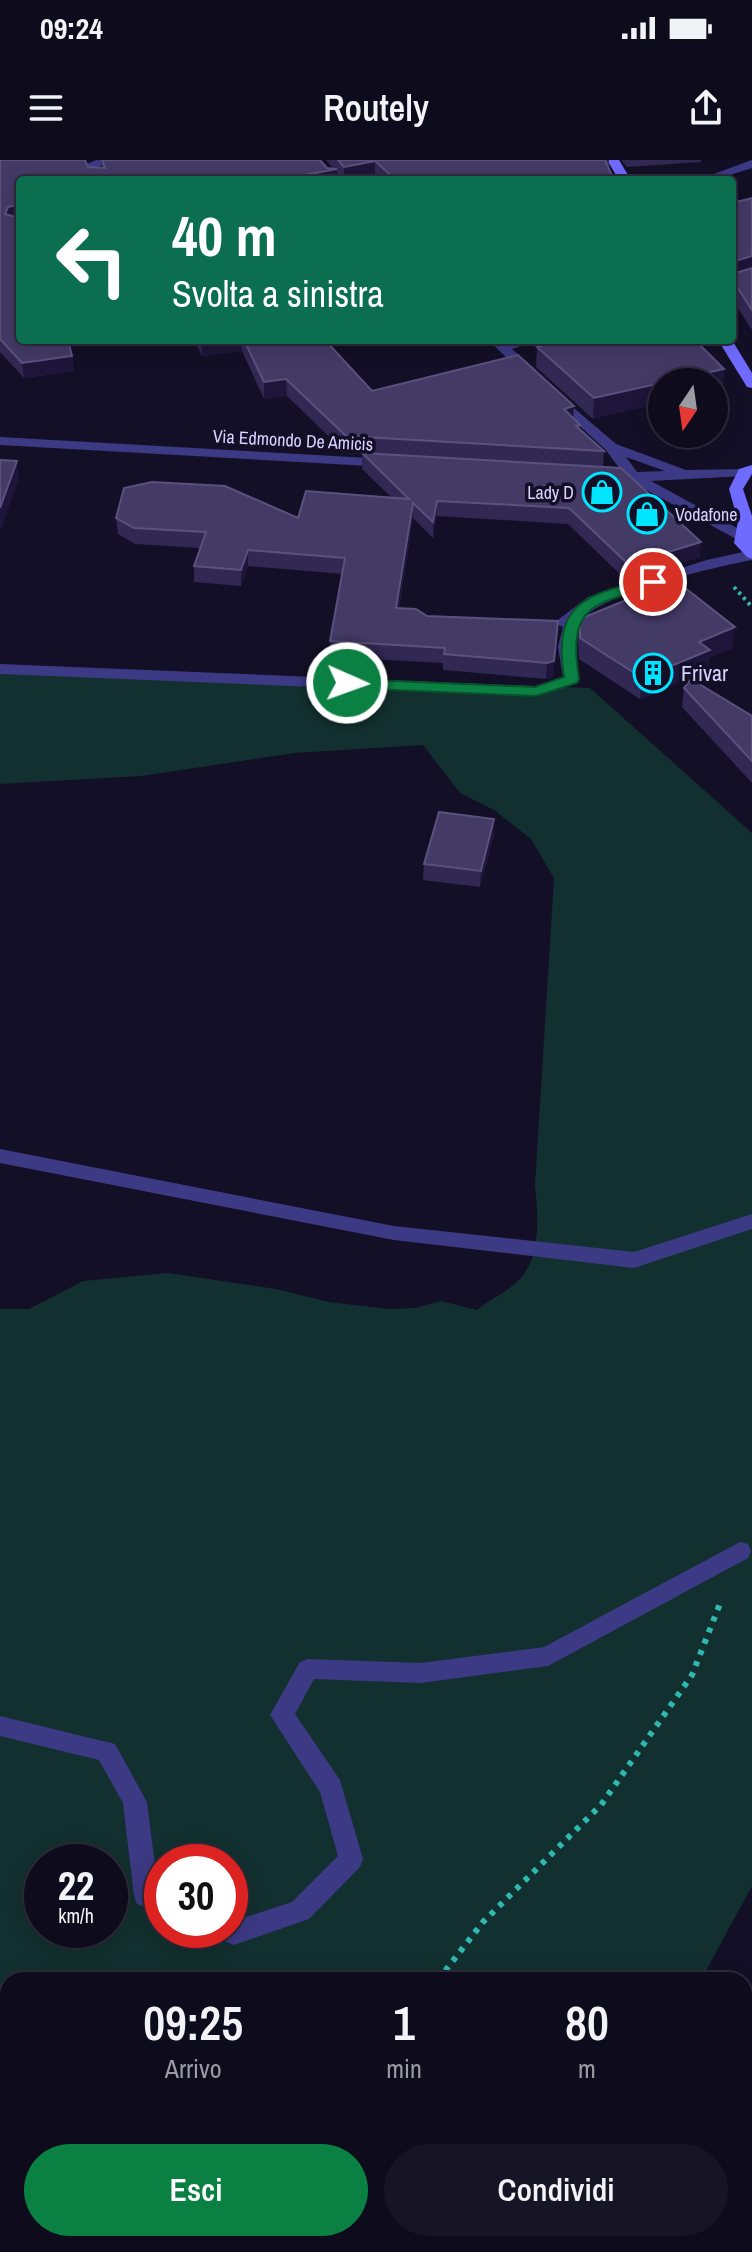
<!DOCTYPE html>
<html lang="it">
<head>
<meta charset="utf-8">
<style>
	:root { --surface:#0e0b1c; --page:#171425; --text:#f1f3f6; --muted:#9b9ba3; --line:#2e2b3b; --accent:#0b8043 }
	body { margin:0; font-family:"Archivo Narrow",sans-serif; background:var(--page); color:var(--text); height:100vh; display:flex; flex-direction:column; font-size:30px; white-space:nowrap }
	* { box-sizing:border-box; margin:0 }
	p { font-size:26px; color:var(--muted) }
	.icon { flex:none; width:44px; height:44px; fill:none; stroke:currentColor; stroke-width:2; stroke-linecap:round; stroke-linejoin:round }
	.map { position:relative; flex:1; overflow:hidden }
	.drawer { position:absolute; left:0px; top:1812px; width:752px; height:280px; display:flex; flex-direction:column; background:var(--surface); border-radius:24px 24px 0 0; box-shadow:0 4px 20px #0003,0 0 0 2px var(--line) }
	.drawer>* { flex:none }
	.banner { position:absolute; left:16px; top:16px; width:720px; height:168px; border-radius:8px; box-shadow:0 4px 20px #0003,0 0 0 2px var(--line); background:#0b6e4f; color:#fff; overflow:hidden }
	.needle { width:52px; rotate:193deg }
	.tools { position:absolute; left:648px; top:208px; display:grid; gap:16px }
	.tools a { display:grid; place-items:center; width:80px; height:80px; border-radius:50%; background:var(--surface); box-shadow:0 4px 20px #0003,0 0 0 2px var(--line); font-size:40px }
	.speed { position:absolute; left:24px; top:1684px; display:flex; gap:16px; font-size:40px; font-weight:700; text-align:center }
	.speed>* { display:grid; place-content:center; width:104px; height:104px; border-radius:50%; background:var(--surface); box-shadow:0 4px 20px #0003,0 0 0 2px var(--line); line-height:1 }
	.speed small { font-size:20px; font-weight:400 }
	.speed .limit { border:12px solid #d22; background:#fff; color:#111 }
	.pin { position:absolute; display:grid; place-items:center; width:68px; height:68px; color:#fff; margin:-34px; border:4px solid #fff; border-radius:50%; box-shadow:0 2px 8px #0007 }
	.me { position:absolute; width:88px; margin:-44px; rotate:92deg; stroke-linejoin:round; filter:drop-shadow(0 0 6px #0008) }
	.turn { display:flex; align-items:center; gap:28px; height:168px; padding:0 24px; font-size:36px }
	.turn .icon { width:104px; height:104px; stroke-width:2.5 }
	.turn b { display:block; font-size:56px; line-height:68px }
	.eta { display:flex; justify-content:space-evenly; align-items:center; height:136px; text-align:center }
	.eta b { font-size:48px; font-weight:600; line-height:56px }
	.button { display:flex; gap:16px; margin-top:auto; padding:16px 24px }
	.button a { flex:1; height:92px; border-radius:48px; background:var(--accent); color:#fff; font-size:32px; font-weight:600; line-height:92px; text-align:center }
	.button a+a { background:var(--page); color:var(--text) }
	.status { display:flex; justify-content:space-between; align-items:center; height:56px; padding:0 40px; background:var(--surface); direction:ltr }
	.status svg { height:22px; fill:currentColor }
	header { display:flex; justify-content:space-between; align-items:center; height:104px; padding:0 24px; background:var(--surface); font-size:36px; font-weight:600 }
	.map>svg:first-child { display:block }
	.green { fill:#12302f; fill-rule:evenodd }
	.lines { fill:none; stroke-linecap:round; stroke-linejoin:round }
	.path-far1 { stroke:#2fb8b0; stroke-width:4; stroke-dasharray:3 4; stroke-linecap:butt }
	.path { stroke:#2fb8b0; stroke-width:6; stroke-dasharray:5 7; stroke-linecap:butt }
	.street { fill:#3d3a85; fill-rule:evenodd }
	.secondary { fill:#6f6bff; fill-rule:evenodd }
	.wall { fill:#312854 }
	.shaded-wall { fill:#1d163a }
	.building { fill:#433a66; stroke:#5a527e; stroke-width:2 }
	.route { fill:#0b8043; stroke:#07532c; stroke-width:2 }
	.labels { text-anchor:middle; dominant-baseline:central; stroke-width:7; stroke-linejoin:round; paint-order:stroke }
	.far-street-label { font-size:18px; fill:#d9d4ff; stroke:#130f26 }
	.far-poi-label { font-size:18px; fill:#d9d4ff; stroke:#130f26; text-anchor:end }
	.poi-label { font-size:22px; fill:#d9d4ff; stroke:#130f26; text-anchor:start }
</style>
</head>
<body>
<div class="status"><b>09:24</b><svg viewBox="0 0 49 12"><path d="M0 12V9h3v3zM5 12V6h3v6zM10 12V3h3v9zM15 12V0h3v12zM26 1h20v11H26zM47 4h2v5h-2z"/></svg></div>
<header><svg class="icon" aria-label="menu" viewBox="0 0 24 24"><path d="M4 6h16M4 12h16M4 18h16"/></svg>Routely<svg class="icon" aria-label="share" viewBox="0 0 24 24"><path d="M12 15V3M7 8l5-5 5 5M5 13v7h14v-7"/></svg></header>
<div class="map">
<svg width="752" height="2092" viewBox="0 0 752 2092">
	<rect width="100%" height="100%" fill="#130f26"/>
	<!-- green -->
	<path class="green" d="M0 511 136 512 590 528 752 673V1726L701 1820H8V2084H588L584 2092H0V1149H29L83 1121 168 1113 276 1129 329 1142 389 1149 416 1148 441 1141 477 1150C489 1140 507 1132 518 1121 542 1098 538 1055 535 1025L554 718 531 679 494 650 460 633 423 585 295 593 141 616 0 624ZM42 1702H110V1770H42ZM162 1702H230V1770H162Z"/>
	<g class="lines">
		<!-- path-far1 -->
		<polyline class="path-far1" points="734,427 752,447"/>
		<!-- path -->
		<g class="path">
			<polyline points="438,1820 483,1762 601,1645 692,1515 721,1441"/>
			<polyline points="318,2092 321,2084"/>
		</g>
		<!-- street -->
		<g class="street">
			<polygon points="96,0 118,0 98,7 104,20 92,20 85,5"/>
			<polygon points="752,0 752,8 717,19 711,15"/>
			<polygon points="488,180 538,180 512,189 536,210 536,216 526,216"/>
			<path d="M554 231 616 284 686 310 749 309 751 312 744 316 651 321 748 374V380H738L630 321 602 319V313L622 312 606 290 549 238V232ZM626 297 665 311 637 312Z"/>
			<polygon points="0,277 387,299 394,303 387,307 0,285"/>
			<path d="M752 390V400C715 407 605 432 583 459 570 475 576 500 579 519L536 536 0 514V504L535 526 563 517 558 487 563 467 554 463 588 437 707 400Z"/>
			<polygon points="0,989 394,1066 634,1092 752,1054 752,1069 634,1108 394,1080 0,1003"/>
			<polygon points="740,1382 748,1384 751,1391 748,1398 548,1506 421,1523 314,1519 295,1554 340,1620 363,1699 360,1707 309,1759 234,1785 217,1778 213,1770 230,1770 230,1760 234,1761 292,1742 338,1696 320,1632 270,1555 300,1502 308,1499 421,1503 544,1487"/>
			<polygon points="0,1556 115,1584 147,1642 158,1729 162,1731 162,1754 137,1744 134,1736 123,1643 99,1600 0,1576"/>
		</g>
		<!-- secondary -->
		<g class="secondary">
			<polygon points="607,0 619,0 631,20 619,20"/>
			<polygon points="718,180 732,180 752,213 752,228 747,227"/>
			<polygon points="752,305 752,314 743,329 752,356 752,399 747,397 734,383 738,361 729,329 739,309"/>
		</g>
	</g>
	<!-- wall -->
	<g class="wall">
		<polygon points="0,0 86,2 88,7 102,8 101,0 320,0 327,8 333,8 326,0 609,0 609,8 614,20 380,20 375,16 352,20 343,20 337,13 20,20 20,180 72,196 74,211 24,218 0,192"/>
		<polygon points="621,0 701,0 701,2 627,7"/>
		<polygon points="752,38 752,170 732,139 732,43"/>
		<polygon points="194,180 325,180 372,231 580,265 580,269 604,291 603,307 700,397 626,420 568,364 437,356 433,378 413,358 399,448 427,456 558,461 553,517 546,519 443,510 443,503 330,497 330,481 343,414 248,406 241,426 194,422 194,406 200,388 135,384 118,374 116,358 298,358 391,337 362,309 362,294 346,293 287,236 264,239 242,191 202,196"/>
		<polygon points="537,187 724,209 722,229 714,231 714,222 593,259 536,207"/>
		<polygon points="580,459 733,488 709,498 708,511 640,539 579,499 578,480"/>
		<polygon points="684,528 752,556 752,623 682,547"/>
		<polygon points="494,675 480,727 423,720 424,704"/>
	</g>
	<!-- shaded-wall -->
	<g class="shaded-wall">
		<polygon points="375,1 375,16 352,20 344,20 344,7"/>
		<polygon points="337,9 337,20 278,20"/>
		<polygon points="18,45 19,59 5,54 8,47"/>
		<polygon points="752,96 752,112 732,118 732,102"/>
		<polygon points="201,180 242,180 242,191 202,196"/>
		<polygon points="72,196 74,211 24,218 22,203"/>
		<polygon points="724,209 722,229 714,231 714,222 666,222"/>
		<polygon points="286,219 287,236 264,239 264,222"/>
		<polygon points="662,223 662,243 593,259 594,238"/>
		<polygon points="574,246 573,263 564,249"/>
		<polygon points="17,301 19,319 0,372 0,348"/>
		<polygon points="437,341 437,356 433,378 433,362"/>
		<polygon points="413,343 413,358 396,463 396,448"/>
		<polygon points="701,382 700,397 626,420 628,404"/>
		<polygon points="248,390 248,406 241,426 241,410"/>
		<polygon points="558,461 553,517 546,519 547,503"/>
		<polygon points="735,467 733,488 709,498 708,511 640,539 642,518 699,482"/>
		<polygon points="494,659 494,675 480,727 481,711"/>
	</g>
	<!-- building -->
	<g class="building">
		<polygon points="0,0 85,0 88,7 105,8 102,0 320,0 327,8 337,9 278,20 20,20 20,46 18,45 8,47 5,54 20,58 20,180 68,180 72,196 22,203 0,179"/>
		<polygon points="338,0 605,0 614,20 396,20 375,1 344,7"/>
		<polygon points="752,38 752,96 732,102 732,43"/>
		<polygon points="752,108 752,150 732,119 732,114"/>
		<polygon points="244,180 325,180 372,231 518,195 574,246 564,249 580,265 576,266 604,291 346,276 286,219 264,222"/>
		<polygon points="564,180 695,180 724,209 594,238 537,187"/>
		<polygon points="362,293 621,308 701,382 628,404 569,348 437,341 433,362 413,343 396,448 416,449 427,456 558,461 554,501 547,503 444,494 445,488 330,481 345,398 248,390 241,410 194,406 206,372 134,368 116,358 124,328 152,322 225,326 298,358 306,331 409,339"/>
		<polygon points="0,300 17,301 0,348"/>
		<polygon points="675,420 735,467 699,482 710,490 642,518 580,478 580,459"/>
		<polygon points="691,519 752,556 752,601 684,528"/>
		<polygon points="439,652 494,659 481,711 424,704"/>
	</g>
	<!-- route -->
	<path class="route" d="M653 418 658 419V425C594 445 567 442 579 519L577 523 536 536 347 528 339 523 347 519 535 527 564 517C552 440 587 435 653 418Z"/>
	<!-- icons -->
	<defs>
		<g id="shop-ring" transform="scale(2)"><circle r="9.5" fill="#130f26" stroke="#00e5ff" stroke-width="1.5"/><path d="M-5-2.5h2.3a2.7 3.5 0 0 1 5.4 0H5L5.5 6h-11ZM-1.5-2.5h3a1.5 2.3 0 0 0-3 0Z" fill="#00e5ff"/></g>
		<g id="building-ring" transform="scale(2)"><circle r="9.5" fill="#130f26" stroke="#00e5ff" stroke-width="1.5"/><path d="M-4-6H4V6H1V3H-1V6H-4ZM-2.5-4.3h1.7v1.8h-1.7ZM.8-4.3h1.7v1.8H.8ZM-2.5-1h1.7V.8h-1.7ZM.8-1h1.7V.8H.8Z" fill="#00e5ff"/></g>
	</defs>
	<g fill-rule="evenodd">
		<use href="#shop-ring" x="602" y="332"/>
		<use href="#shop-ring" x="647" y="354"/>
		<use href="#building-ring" x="653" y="513"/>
	</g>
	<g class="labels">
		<!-- far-street labels -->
		<g class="far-street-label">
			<text transform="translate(293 280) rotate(3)">Via Edmondo De Amicis</text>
		</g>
		<!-- far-poi labels -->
		<g class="far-poi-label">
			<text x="574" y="332">Lady D</text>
			<text x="675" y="354" text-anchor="start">Vodafone</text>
		</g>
		<!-- poi labels -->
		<g class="poi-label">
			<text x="681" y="513">Frivar</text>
		</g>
	</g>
</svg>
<div class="tools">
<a><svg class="needle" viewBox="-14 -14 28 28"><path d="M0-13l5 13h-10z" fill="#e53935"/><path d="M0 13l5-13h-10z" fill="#9b9ba3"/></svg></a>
</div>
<div class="speed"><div>22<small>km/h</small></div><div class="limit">30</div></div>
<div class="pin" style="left:653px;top:422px;background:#d93025"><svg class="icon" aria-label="arrive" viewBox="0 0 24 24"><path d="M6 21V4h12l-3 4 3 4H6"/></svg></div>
<svg class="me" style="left:347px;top:523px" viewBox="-20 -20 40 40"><circle r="17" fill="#0b8043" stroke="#fff" stroke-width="3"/><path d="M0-11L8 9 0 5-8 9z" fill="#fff"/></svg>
<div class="banner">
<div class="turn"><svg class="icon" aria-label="left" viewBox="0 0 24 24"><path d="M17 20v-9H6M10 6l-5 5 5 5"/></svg><div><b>40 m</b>Svolta a sinistra</div></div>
</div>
<section class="drawer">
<div class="eta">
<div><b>09:25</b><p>Arrivo</p></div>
<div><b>1</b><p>min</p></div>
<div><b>80</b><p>m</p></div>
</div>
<div class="button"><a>Esci</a><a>Condividi</a></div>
</section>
</div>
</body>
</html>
